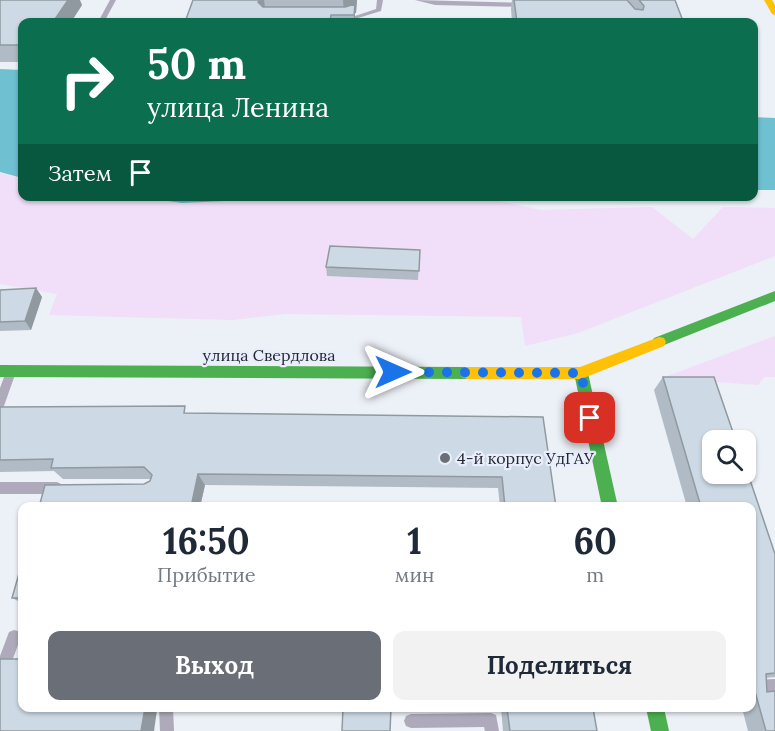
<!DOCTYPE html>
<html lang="ru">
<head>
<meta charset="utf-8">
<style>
	:root { --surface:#fff; --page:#f2f2f3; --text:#1f2937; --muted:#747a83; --accent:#6a6e76 }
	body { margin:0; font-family:Lora,serif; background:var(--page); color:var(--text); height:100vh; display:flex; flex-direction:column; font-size:22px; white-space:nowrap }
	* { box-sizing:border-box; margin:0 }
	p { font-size:20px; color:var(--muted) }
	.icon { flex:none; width:33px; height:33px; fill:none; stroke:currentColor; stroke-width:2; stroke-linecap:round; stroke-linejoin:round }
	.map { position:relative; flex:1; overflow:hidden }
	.details { position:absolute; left:18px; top:502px; width:738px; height:210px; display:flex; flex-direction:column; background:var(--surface); border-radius:12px; box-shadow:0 2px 4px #0004 }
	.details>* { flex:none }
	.banner { position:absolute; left:18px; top:18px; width:740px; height:183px; border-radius:12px; box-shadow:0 2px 4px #0004; background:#0b6e4f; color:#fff; overflow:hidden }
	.buttons { position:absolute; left:702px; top:430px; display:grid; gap:12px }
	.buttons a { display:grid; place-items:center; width:54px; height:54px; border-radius:12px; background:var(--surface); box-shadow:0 2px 4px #0004; font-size:30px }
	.pin { position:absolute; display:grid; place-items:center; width:51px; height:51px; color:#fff; margin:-26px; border-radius:12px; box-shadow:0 3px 9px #0006 }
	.me { position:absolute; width:66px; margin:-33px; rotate:90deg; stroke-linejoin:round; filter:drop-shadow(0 0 4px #0008) }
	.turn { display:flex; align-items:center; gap:21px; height:126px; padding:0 30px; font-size:27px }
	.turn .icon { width:78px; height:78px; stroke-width:2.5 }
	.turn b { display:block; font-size:42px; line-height:51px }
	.then { display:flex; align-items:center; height:57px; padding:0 30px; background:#0003; gap:12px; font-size:22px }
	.eta { display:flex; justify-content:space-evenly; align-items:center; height:102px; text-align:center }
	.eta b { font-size:36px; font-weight:800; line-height:42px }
	.cta { display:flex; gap:12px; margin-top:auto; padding:12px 30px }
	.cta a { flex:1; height:69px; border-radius:12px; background:var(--accent); color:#fff; font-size:24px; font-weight:800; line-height:69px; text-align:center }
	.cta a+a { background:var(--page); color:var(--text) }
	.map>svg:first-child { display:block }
	.green { fill:#f1def8 }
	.water { fill:#6fc0d1 }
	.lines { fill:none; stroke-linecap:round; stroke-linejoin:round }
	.lane { fill:#aeaabb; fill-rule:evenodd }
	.fast { fill:#4caf50; fill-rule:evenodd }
	.slow { fill:#ffc107; fill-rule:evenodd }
	.wall { fill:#b0bbc5 }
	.shaded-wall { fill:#9099a0 }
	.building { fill:#cddae5; stroke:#9099a0; stroke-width:1.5 }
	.route { stroke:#1a73e8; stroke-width:10; stroke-dasharray:0 18 }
	.poi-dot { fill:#6a6e76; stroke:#e8eefc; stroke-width:2 }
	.labels { text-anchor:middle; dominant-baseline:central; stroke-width:4.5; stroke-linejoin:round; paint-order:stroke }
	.street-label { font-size:16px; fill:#242830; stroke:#e8eefc }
	.poi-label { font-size:16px; fill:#242830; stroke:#e8eefc; text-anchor:start }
</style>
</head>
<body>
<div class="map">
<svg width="775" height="731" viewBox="0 0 775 731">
	<rect width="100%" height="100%" fill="#ecf0f7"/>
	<!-- green -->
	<g class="green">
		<polygon points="0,173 22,178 22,196 139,197 182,203 312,196 478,196 540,210 652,207 693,239 723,207 775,208 775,256 578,333 525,346 521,317 285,314 233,320 49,315 57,294 0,284"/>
		<polygon points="775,336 775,377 764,377 758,385 662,378"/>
	</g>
	<!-- water -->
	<g class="water">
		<polygon points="0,69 22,70 22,178 0,172"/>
		<polygon points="753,117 775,118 775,190 753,190"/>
		<polygon points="139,197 139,196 312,197 182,203"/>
	</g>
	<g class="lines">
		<!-- lane -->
		<g class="lane">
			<polygon points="110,0 116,0 104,22 98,22"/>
			<polygon points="377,0 383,0 381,11 345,22 340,21 376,9"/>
			<polygon points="415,0 526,3 529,5 526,7 435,5"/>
			<polygon points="11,368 15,369 16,372 5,403 4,406 0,408 0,388 7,369"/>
			<polygon points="0,482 57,482 61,484 63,488 61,492 57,494 0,494"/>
			<polygon points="14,630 22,632 22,646 18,645 5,680 0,682 0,656 9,632"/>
			<polygon points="775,679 775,693 752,694 752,680"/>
			<polygon points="159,708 173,708 174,731 160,731"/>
			<polygon points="491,713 496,715 499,731 485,731 484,727 411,728 406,726 404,721 406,716 411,714"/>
		</g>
		<!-- fast -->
		<g class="fast">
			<polygon points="775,291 775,301 659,347 654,346 652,342 654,338"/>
			<polygon points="0,365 467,367 472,369 474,373 472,377 467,379 0,377"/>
			<polygon points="581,367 586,369 588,373 618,507 602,507 574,373 576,369"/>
			<polygon points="646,708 664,708 669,731 651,731"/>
		</g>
		<!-- slow -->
		<g class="slow">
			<polygon points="764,0 772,0 775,5 775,15 772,14"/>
			<polygon points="659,337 664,338 666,342 664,346 581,379 467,379 462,377 460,373 462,369 467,367 580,367"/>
		</g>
	</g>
	<!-- wall -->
	<g class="wall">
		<polygon points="0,0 82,5 71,22 22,22 22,62 0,62"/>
		<polygon points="193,0 357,0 356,13 355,13 355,22 185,22"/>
		<polygon points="509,0 679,0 675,0 683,21 683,22 512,22 511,9 512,0"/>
		<polygon points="420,250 418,280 327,276 326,267"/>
		<polygon points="36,288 42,297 31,330 0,331 0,290"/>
		<polygon points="663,377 714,377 736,441 712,441 712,474 746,474 746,468 775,554 775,677 766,678 767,692 775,691 775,731 748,731 742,708 752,708 752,507 687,507 654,390"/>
		<polygon points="0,407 189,413 543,417 556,507 500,507 498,488 205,485 200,507 39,507 144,484 150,481 151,479 63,479 54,471 0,472"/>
		<polygon points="22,563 22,603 12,598"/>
		<polygon points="501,708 593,708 597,731 503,731"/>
	</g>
	<!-- shaded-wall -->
	<g class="shaded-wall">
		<polygon points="68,0 80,0 82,5 71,22 53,22"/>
		<polygon points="261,0 264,0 266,16 258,2"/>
		<polygon points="343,0 357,0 356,13 355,13 355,22 354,22 354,14 344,15"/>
		<polygon points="36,288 42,297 31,330 25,321"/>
		<polygon points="198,474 205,485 200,507 191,507"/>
		<polygon points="145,708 150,708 157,710 154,731 141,731"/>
	</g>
	<!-- building -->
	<g class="building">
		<polygon points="0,0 68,0 53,22 22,22 22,45 0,45"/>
		<polygon points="193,0 261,0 258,2 263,7 345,7 355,4 354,15 331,15 330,22 99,22 185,22"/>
		<polygon points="514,0 627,0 635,9 643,10 644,6 639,0 675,0 683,21 638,20 639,22 517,22"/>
		<polygon points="330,246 420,250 419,271 326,267"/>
		<polygon points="36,288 25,321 0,322 0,290"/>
		<polygon points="663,377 714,377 736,441 712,441 712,474 746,474 746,468 775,554 775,673 766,674 767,692 775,691 775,731 766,731 752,681 752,507 701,507"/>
		<polygon points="185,406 184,413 543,417 556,507 505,507 502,477 198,474 191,507 39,507 45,485 144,484 150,481 152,475 144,467 51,468 53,459 0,460 0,407"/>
		<polygon points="22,563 22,598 12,598"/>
		<polygon points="0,659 22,659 22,708 145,708 141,731 0,731"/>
		<polygon points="343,708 391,708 390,731 342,731"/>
		<polygon points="507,708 593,708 597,731 510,731"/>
	</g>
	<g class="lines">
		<!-- route -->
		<polyline class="route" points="393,372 581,373 590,418"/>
	</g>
	<!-- markers -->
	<circle class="poi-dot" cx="445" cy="458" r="6"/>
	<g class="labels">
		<!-- street labels -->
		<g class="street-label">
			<text x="269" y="355">улица Свердлова</text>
		</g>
		<!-- poi labels -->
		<g class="poi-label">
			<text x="457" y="458">4-й корпус УдГАУ</text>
		</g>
	</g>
</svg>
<div class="buttons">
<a><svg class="icon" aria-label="search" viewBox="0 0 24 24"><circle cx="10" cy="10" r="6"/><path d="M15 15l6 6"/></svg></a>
</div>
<div class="pin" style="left:590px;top:418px;background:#d93025"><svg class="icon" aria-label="arrive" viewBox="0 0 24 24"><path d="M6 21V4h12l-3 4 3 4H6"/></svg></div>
<svg class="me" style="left:393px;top:372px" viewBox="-20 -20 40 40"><path d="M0-17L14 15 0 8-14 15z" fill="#1a73e8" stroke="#fff" stroke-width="4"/></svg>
<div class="banner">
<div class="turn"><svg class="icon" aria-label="right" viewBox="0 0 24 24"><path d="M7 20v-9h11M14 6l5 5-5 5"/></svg><div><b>50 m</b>улица Ленина</div></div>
<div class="then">Затем<svg class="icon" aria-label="arrive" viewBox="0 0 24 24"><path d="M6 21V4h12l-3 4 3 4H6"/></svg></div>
</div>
<section class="details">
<div class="eta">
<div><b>16:50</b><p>Прибытие</p></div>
<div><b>1</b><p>мин</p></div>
<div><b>60</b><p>m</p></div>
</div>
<div class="cta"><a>Выход</a><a>Поделиться</a></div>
</section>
</div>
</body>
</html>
